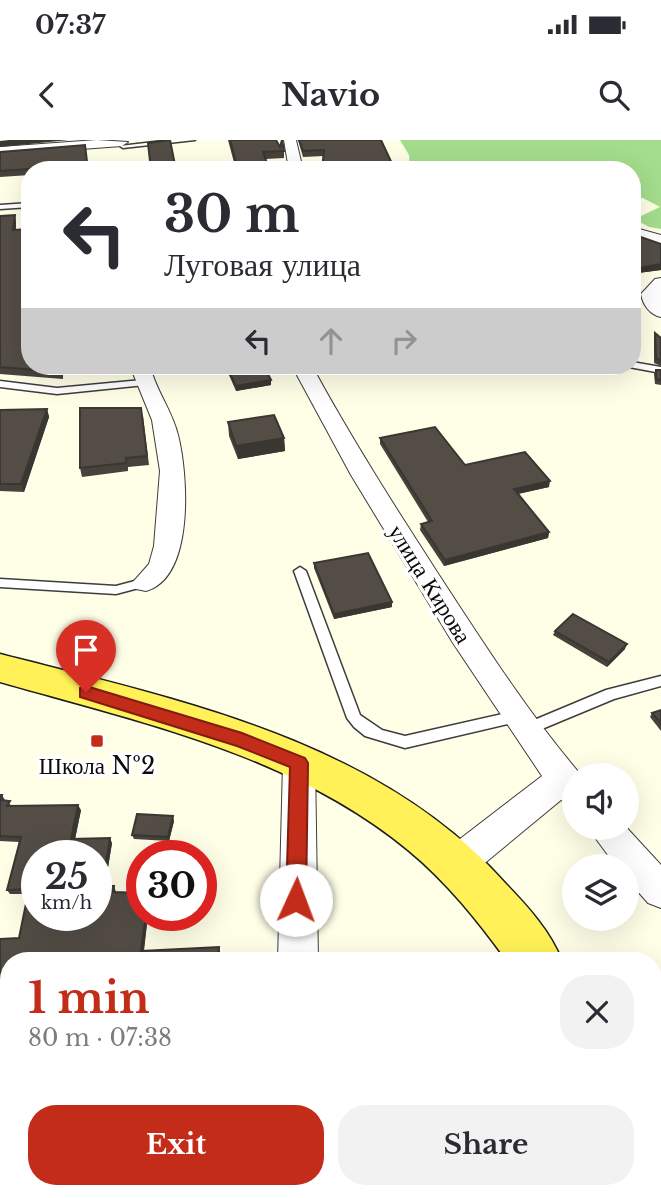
<!DOCTYPE html>
<html lang="en">
<head>
<meta charset="utf-8">
<style>
	:root { --surface:#fff; --page:#f2f2f3; --text:#2b2b33; --muted:#7c7c81; --accent:#c32c19 }
	body { margin:0; font-family:"Libre Baskerville",serif; background:var(--page); color:var(--text); height:100vh; display:flex; flex-direction:column; font-size:26px; white-space:nowrap }
	* { box-sizing:border-box; margin:0 }
	p { font-size:23px; color:var(--muted) }
	.icon { flex:none; width:38px; height:38px; fill:none; stroke:currentColor; stroke-width:2; stroke-linecap:round; stroke-linejoin:round }
	.map { position:relative; flex:1; overflow:hidden }
	.side { position:absolute; left:0px; top:812px; width:662px; height:247px; display:flex; flex-direction:column; background:var(--surface); border-radius:28px 28px 0 0; box-shadow:0 7px 28px #0002 }
	.side>* { flex:none }
	.guide { position:absolute; left:21px; top:21px; width:620px; height:214px; border-radius:28px; box-shadow:0 7px 28px #0002; background:#fff; color:var(--text); overflow:hidden }
	.buttons { position:absolute; left:562px; top:623px; display:grid; gap:14px }
	.buttons a { display:grid; place-items:center; width:77px; height:77px; border-radius:50%; background:var(--surface); box-shadow:0 7px 28px #0002; font-size:35px }
	.speed { position:absolute; left:21px; top:700px; display:flex; gap:14px; font-size:35px; font-weight:700; text-align:center }
	.speed>* { display:grid; place-content:center; width:91px; height:91px; border-radius:50%; background:var(--surface); box-shadow:0 7px 28px #0002; line-height:1 }
	.speed small { font-size:18px; font-weight:400 }
	.speed .limit { border:10px solid #d22; background:#fff; color:#111 }
	.pin { position:absolute; display:grid; place-items:center; width:60px; height:60px; color:#fff; margin:-72px -30px; border-radius:50% 50% 50% 0; rotate:-45deg; box-shadow:0 0 7px #0007 }
	.pin .icon { rotate:45deg }
	.me { position:absolute; width:77px; margin:-38px; rotate:2deg; stroke-linejoin:round; filter:drop-shadow(0 0 5px #0008) }
	.turn { display:flex; align-items:center; gap:24px; height:147px; padding:0 28px; font-size:32px }
	.turn .icon { width:91px; height:91px; stroke-width:2.5 }
	.turn b { display:block; font-size:49px; line-height:60px }
	.lanes { display:flex; align-items:center; height:66px; padding:0 28px; background:#0003; justify-content:center; gap:35px; direction:ltr }
	.lanes .off { opacity:.35 }
	.round { display:grid; place-items:center; flex:none; width:74px; height:74px; border-radius:28px; background:var(--page) }
	.overview { display:flex; align-items:center; justify-content:space-between; height:119px; padding:0 28px }
	h1 { font-size:42px; font-weight:700; line-height:52px; color:var(--accent) }
	.button { display:flex; gap:14px; margin-top:auto; padding:14px 28px }
	.button a { flex:1; height:80px; border-radius:28px; background:var(--accent); color:#fff; font-size:28px; font-weight:700; line-height:80px; text-align:center }
	.button a+a { background:var(--page); color:var(--text) }
	.status { display:flex; justify-content:space-between; align-items:center; height:49px; padding:0 35px; background:var(--surface); direction:ltr }
	.status svg { height:19px; fill:currentColor }
	header { display:flex; justify-content:space-between; align-items:center; height:91px; padding:0 28px; background:var(--surface); font-size:32px; font-weight:700 }
	.map>svg:first-child { display:block }
	.forest { fill:#a4dd8d }
	.lines { fill:none; stroke-linecap:round; stroke-linejoin:round }
	.service-casing { stroke:#3d3d3d; stroke-width:3 }
	.minor-casing { stroke:#3d3d3d; stroke-width:2 }
	.primary-casing { stroke:#1b1b1b; stroke-width:3 }
	.service { fill:#fff; fill-rule:evenodd }
	.minor { fill:#fff; fill-rule:evenodd }
	.primary { fill:#fff157; fill-rule:evenodd }
	.wall { fill:#47423c }
	.shaded-wall { fill:#3a3631 }
	.building { fill:#534d46; stroke:#3a3631; stroke-width:2; fill-rule:evenodd }
	.route { fill:#c32c19; stroke:#7f1d10; stroke-width:2 }
	.poi-dot { fill:#c32c19; stroke:#fff; stroke-width:2.5 }
	.labels { text-anchor:middle; dominant-baseline:central; stroke-width:7; stroke-linejoin:round; paint-order:stroke }
	.street-label { font-size:23px; fill:#0a0a0a; stroke:#fff }
	.poi-label { font-size:23px; fill:#0a0a0a; stroke:#fff }
</style>
</head>
<body>
<div class="status"><b>07:37</b><svg viewBox="0 0 49 12"><path d="M0 12V9h3v3zM5 12V6h3v6zM10 12V3h3v9zM15 12V0h3v12zM26 1h20v11H26zM47 4h2v5h-2z"/></svg></div>
<header><svg class="icon" aria-label="back" viewBox="0 0 24 24"><path d="M15 5l-7 7 7 7"/></svg>Navio<svg class="icon" aria-label="search" viewBox="0 0 24 24"><circle cx="10" cy="10" r="6"/><path d="M15 15l6 6"/></svg></header>
<div class="map">
<svg width="661" height="1058" viewBox="0 0 661 1058">
	<rect width="100%" height="100%" fill="#fffee7"/>
	<!-- forest -->
	<polygon class="forest" points="400,0 661,0 661,89 649,87 638,81 641,76 660,67 643,58 632,58 632,30 410,30 409,15"/>
	<g class="lines">
		<!-- service casing -->
		<g class="service-casing">
			<g id="service">
				<polygon points="171,0 195,0 123,8 120,6"/>
				<polygon points="30,63 30,67 0,69 0,65"/>
				<polygon points="632,222 661,227 661,233 629,227 632,226"/>
				<polygon points="142,240 145,241 145,245 57,254 0,247 0,241 57,248"/>
				<polygon points="300,427 306,431 360,575 382,590 405,596 516,571 521,573 523,577 521,581 405,608 365,596 354,587 347,578 294,431"/>
				<polygon points="146,438 150,439 152,442 150,445 116,454 0,447 0,439 116,446"/>
				<polygon points="661,536 661,546 614,559 525,596 520,594 518,590 520,586 606,550"/>
				<polygon points="548,1050 570,1050 572,1058 550,1058"/>
			</g>
		</g>
		<!-- minor casing -->
		<g class="minor-casing">
			<g id="minor">
				<polygon points="97,0 128,2 122,6 0,15 0,7"/>
				<polygon points="284,0 296,0 303,30 289,30"/>
				<polygon points="632,87 661,95 661,105 632,97"/>
				<path d="M661 138V177C650 175 643 165 641 154L655 139Z"/>
				<path d="M130 226H150C156 251 172 270 178 295 188 334 195 437 146 451L136 449 133 442 149 424 154 406 160 331 152 280Z"/>
				<path d="M292 226H312C351 298 395 367 439 435 484 504 528 573 581 635H574V665L561 660 469 736 456 740 443 736 438 724 443 712 542 636 453 503 351 335Z"/>
				<polygon points="299,609 311,613 315,623 318,821 278,821 283,623 287,613"/>
				<polygon points="626,687 661,725 661,768 648,763 626,738 626,726 616,726 588,688"/>
				<polygon points="282,1050 328,1050 329,1058 283,1058"/>
			</g>
		</g>
		<!-- primary casing -->
		<g class="primary-casing">
			<g id="primary">
				<path d="M0 514C179 560 378 600 506 744 528 767 550 791 562 821H507C478 781 447 742 408 710 293 615 141 582 0 542Z"/>
				<polygon points="653,1005 661,1009 661,1058 632,1058 629,1050 653,1050"/>
			</g>
		</g>
		<!-- service -->
		<use href="#service" class="service"/>
		<!-- minor -->
		<use href="#minor" class="minor"/>
		<!-- primary -->
		<use href="#primary" class="primary"/>
	</g>
	<!-- wall -->
	<g class="wall">
		<polygon points="228,0 276,0 280,7 284,11 284,18 266,19 268,30 236,30"/>
		<polygon points="298,0 381,0 324,16 303,17"/>
		<polygon points="0,12 89,30 30,30 30,35 0,37"/>
		<polygon points="0,76 16,81 16,90 30,226 99,226 99,228 63,231 63,239 0,234"/>
		<polygon points="632,94 661,104 661,130 638,133 632,128"/>
		<polygon points="655,193 661,198 661,226 654,223 654,198"/>
		<polygon points="225,226 264,226 271,245 236,251"/>
		<polygon points="656,230 661,230 661,245 655,244 654,234"/>
		<polygon points="47,269 49,277 24,352 0,351 0,270"/>
		<polygon points="143,276 149,325 128,327 128,331 82,337 80,328"/>
		<polygon points="228,282 284,298 285,311 238,319 229,296"/>
		<polygon points="380,298 465,325 549,347 518,354 549,392 548,398 444,426 420,390 421,384 428,382 380,304"/>
		<polygon points="314,423 392,467 334,479 314,428"/>
		<polygon points="555,491 625,509 607,527 553,495"/>
		<polygon points="661,570 661,591 650,577 652,573"/>
		<polygon points="0,655 2,655 5,660 12,666 81,670 75,699 112,703 105,746 114,746 116,752 148,775 144,811 219,807 220,811 220,821 9,821 9,976 0,977 0,904 2,891 0,891 0,799 19,798 28,754 10,754 7,750 19,702 0,701"/>
		<polygon points="174,681 169,701 134,699 132,695"/>
		<polygon points="661,870 661,894 653,880"/>
	</g>
	<!-- shaded-wall -->
	<g class="shaded-wall">
		<polygon points="9,0 69,0 0,7 0,1"/>
		<polygon points="15,75 16,81 15,97 13,90"/>
		<polygon points="661,124 661,130 638,133 639,128"/>
		<polygon points="61,226 63,231 63,239 61,232"/>
		<polygon points="271,240 271,245 236,251 236,246"/>
		<polygon points="47,269 49,277 24,352 21,344"/>
		<polygon points="284,298 285,311 238,319 236,306"/>
		<polygon points="550,341 549,347 513,355 514,349"/>
		<polygon points="549,392 548,398 444,426 445,420"/>
		<polygon points="392,462 392,467 334,479 334,474"/>
		<polygon points="627,504 625,509 607,527 609,522"/>
		<polygon points="78,665 81,670 74,704 71,699"/>
		<polygon points="173,676 174,681 169,701 168,697"/>
		<polygon points="110,698 112,703 104,751 102,746"/>
		<polygon points="146,775 148,775 143,815 141,811"/>
		<polygon points="36,1050 40,1050 39,1058 35,1058"/>
	</g>
	<!-- building -->
	<g class="building">
		<polygon points="170,0 176,30 151,30 148,3"/>
		<polygon points="230,0 276,0 280,7 282,0 284,11 263,12 268,26 259,30 238,30"/>
		<polygon points="299,0 381,0 395,30 322,30 324,10 303,11"/>
		<polygon points="85,5 88,30 58,30 58,27 0,31 0,12"/>
		<polygon points="15,75 13,90 30,89 30,226 61,226 61,232 0,227 0,76"/>
		<polygon points="632,94 661,104 661,124 639,128 632,122"/>
		<polygon points="655,193 661,198 661,221 656,218"/>
		<polygon points="226,226 264,226 271,240 236,246"/>
		<polygon points="656,230 661,230 661,240 656,239"/>
		<polygon points="80,268 141,268 147,316 126,318 126,323 80,328"/>
		<polygon points="47,269 21,344 0,344 0,270"/>
		<polygon points="274,275 284,298 236,306 228,282"/>
		<polygon points="435,287 465,325 525,312 550,341 514,349 549,392 445,420 421,384 432,381 380,298"/>
		<polygon points="368,413 392,462 334,474 314,423"/>
		<polygon points="573,474 627,504 609,522 555,491"/>
		<polygon points="661,570 661,583 652,573"/>
		<path d="M0 655H2L0 660 10 661 7 666 78 665 71 699 110 698 102 746H114L113 752 142 753V775H146L141 811 219 807 218 821H9V973H0V904L3 887H0V799L19 798 29 749 7 750 21 697 0 696ZM37 716H96V775H37Z"/>
		<polygon points="137,674 173,676 168,697 132,695"/>
		<polygon points="371,813 372,821 334,821 334,816"/>
		<polygon points="10,1050 36,1050 35,1058 9,1058"/>
		<polygon points="353,1050 492,1050 494,1058 354,1058"/>
	</g>
	<!-- route -->
	<polygon class="route" points="86,546 242,593 305,618 308,623 306,760 303,767 296,770 289,767 286,760 290,627 237,606 80,557 80,548"/>
	<!-- markers -->
	<rect class="poi-dot" x="90" y="594" width="14" height="14" rx="3.5"/>
	<g class="labels">
		<!-- street labels -->
		<g class="street-label">
			<text transform="translate(430 444) rotate(58)">улица Кирова</text>
		</g>
		<!-- poi labels -->
		<g class="poi-label">
			<text x="97" y="626">Школа №2</text>
		</g>
	</g>
</svg>
<div class="buttons">
<a><svg class="icon" aria-label="sound" viewBox="0 0 24 24"><path d="M4 9h4l5-4v14l-5-4H4zM17 9q2 3 0 6"/></svg></a>
<a><svg class="icon" aria-label="layers" viewBox="0 0 24 24"><path d="M12 4l9 5-9 5-9-5zM3 14l9 5 9-5"/></svg></a>
</div>
<div class="speed"><div>25<small>km/h</small></div><div class="limit">30</div></div>
<div class="pin" style="left:86px;top:552px;background:#d93025"><svg class="icon" aria-label="arrive" viewBox="0 0 24 24"><path d="M6 21V4h12l-3 4 3 4H6"/></svg></div>
<svg class="me" style="left:296px;top:760px" viewBox="-20 -20 40 40"><circle r="19" fill="#fff"/><path d="M0-13L10 11 0 6-10 11z" fill="#c32c19"/></svg>
<div class="guide">
<div class="turn"><svg class="icon" aria-label="left" viewBox="0 0 24 24"><path d="M17 20v-9H6M10 6l-5 5 5 5"/></svg><div><b>30 m</b>Луговая улица</div></div>
<div class="lanes"><svg class="icon" aria-label="left" viewBox="0 0 24 24"><path d="M17 20v-9H6M10 6l-5 5 5 5"/></svg><svg class="icon off" aria-label="ahead" viewBox="0 0 24 24"><path d="M12 20V5M6 11l6-6 6 6"/></svg><svg class="icon off" aria-label="right" viewBox="0 0 24 24"><path d="M7 20v-9h11M14 6l5 5-5 5"/></svg></div>
</div>
<section class="side">
<div class="overview"><div><h1>1 min</h1><p>80 m · 07:38</p></div><a class="round"><svg class="icon" aria-label="close" viewBox="0 0 24 24"><path d="M6 6l12 12M18 6L6 18"/></svg></a></div>
<div class="button"><a>Exit</a><a>Share</a></div>
</section>
</div>
</body>
</html>
